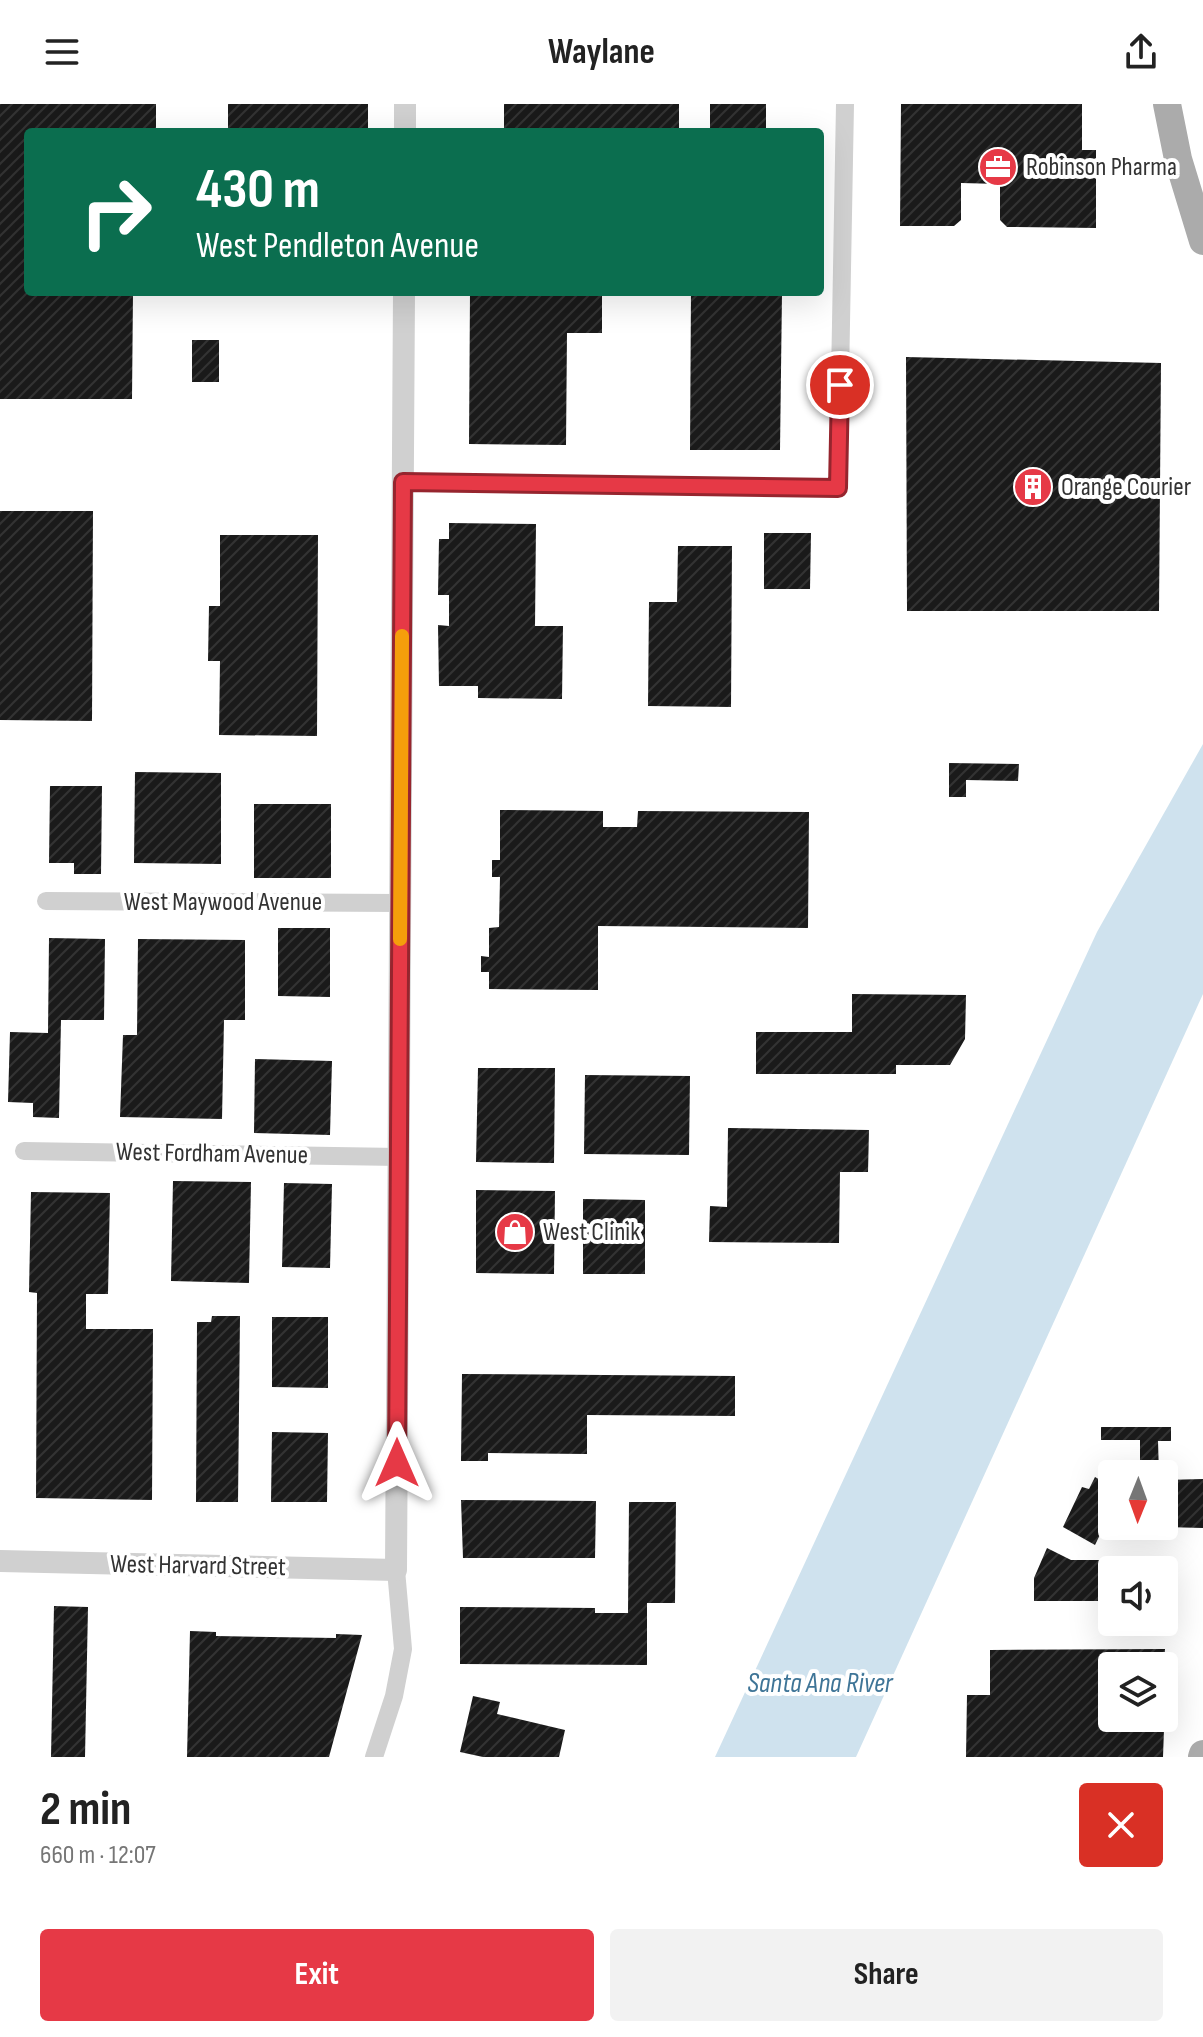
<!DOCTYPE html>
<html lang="en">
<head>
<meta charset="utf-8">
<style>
	:root { --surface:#fff; --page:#f2f2f2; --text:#222; --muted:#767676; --accent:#e63946 }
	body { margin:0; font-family:"Sofia Sans Condensed",sans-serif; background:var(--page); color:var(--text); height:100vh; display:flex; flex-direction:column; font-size:30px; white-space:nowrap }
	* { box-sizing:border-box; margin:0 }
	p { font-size:26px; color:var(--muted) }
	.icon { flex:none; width:44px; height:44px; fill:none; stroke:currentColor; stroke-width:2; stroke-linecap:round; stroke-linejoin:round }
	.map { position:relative; height:1653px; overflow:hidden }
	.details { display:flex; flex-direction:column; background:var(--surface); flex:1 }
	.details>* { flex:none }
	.top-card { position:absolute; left:24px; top:24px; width:800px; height:168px; border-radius:8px; box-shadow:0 8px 32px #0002; background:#0b6e4f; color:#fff; overflow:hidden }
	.needle { width:52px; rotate:181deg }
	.fabs { position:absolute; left:1098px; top:1356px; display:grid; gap:16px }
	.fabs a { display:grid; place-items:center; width:80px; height:80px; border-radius:8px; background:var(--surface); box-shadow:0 8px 32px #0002; font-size:40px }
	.pin { position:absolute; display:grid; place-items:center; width:68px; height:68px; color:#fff; margin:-34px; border:4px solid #fff; border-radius:50%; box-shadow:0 2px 8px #0007 }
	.me { position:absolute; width:88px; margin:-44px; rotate:0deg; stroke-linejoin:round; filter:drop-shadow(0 0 6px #0008) }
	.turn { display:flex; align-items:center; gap:28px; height:168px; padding:0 40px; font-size:36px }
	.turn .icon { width:104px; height:104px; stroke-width:2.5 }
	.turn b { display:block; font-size:56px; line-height:68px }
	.round { display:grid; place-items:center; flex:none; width:84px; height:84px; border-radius:8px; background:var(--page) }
	.overview { display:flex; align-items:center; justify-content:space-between; height:136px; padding:0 40px }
	h1 { font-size:48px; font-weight:700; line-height:60px }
	.button { display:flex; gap:16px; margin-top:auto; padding:16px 40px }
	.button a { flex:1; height:92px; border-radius:8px; background:var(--accent); color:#fff; font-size:32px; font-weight:700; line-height:92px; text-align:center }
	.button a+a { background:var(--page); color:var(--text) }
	header { display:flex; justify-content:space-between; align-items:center; height:104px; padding:0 40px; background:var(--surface); font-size:36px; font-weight:700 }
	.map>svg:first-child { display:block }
	.water { fill:#cfe2ee }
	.building { fill:url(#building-hatch) }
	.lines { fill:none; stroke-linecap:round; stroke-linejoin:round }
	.minor { stroke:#d0d0d0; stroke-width:18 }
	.tertiary { stroke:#d0d0d0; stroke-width:22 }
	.primary { stroke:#ababab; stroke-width:28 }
	.route-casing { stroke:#96252e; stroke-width:20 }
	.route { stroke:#e63946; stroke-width:14 }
	.slow { stroke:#f59e0b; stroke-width:14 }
	.labels { text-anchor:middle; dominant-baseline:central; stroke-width:8; stroke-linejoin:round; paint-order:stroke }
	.poi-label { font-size:26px; fill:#333; stroke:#fff; text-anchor:start }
	.street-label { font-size:26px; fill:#333; stroke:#fff }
	.water-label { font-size:28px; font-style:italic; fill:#3f7597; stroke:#fff }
</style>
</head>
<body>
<header><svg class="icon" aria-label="menu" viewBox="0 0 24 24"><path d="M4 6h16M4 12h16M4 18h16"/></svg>Waylane<svg class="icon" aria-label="share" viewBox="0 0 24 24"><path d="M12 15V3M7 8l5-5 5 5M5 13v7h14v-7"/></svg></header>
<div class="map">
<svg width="1203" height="1653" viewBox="0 0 1203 1653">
	<defs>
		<pattern id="building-hatch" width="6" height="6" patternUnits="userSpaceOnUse" patternTransform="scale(2)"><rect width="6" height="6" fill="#1a1a1a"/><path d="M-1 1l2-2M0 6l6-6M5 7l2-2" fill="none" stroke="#333"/></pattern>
	</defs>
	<rect width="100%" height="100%" fill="#fff"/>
	<!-- water -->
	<polygon class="water" points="1203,640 1203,890 856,1653 715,1653 1097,828"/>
	<!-- building -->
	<g class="building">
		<polygon points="0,0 156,0 156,27 28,28 28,188 133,188 132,295 0,295"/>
		<rect x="228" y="0" width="140" height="28"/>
		<rect x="504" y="0" width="175" height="28"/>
		<rect x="710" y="0" width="56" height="28"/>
		<polygon points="901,0 1082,0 1082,46 1096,46 1096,124 1007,123 1000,116 1000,80 961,79 961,116 954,122 900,122"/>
		<polygon points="470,188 602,188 602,229 567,229 566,341 469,340"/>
		<polygon points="691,188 782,188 780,346 690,346"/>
		<rect x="192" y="236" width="27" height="42"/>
		<polygon points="906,253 1161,259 1159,507 907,507"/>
		<polygon points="0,407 93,407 92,617 0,616"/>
		<polygon points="449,419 536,420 535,522 563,522 562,595 478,594 478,582 439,582 438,521 449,522 449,491 438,491 439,435 449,435"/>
		<polygon points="764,429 811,429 810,485 764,485"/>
		<polygon points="220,431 318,431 317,632 219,631 220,557 208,557 209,502 220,502"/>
		<polygon points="678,442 732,442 731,603 648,602 649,498 677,498"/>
		<polygon points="949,659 1019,660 1018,677 966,676 966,693 949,693"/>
		<polygon points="135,668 221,669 221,760 134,759"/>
		<polygon points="50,682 102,682 101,770 74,770 74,759 49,759"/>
		<rect x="254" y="700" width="77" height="74"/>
		<polygon points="500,706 603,707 603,723 637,723 638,707 809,708 808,824 598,822 598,886 489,885 489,868 481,868 481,852 489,853 489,824 499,823 500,773 492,773 492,756 500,756"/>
		<polygon points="278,824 330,824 330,893 278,892"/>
		<polygon points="49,834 105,835 104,916 61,916 59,1014 33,1013 33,999 8,998 10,928 48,929"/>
		<polygon points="138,835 245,836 245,916 224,916 222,1015 120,1013 123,931 137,931"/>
		<polygon points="852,890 966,891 965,935 950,961 896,961 896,970 756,970 756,928 852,928"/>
		<polygon points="255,955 332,957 330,1031 254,1029"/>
		<polygon points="478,964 555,964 554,1059 476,1058"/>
		<polygon points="585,971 690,972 689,1051 584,1050"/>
		<polygon points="728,1024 869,1026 868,1068 840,1068 839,1139 709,1138 710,1102 727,1103"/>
		<polygon points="173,1077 251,1078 249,1179 171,1177"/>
		<polygon points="284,1079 332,1080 330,1164 282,1163"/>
		<polygon points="476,1086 555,1087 554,1170 476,1169"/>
		<polygon points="31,1088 110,1089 108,1190 86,1190 86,1225 153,1225 152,1396 36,1394 37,1189 29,1188"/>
		<polygon points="583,1095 645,1096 645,1170 583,1170"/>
		<polygon points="212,1212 240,1212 238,1398 196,1398 197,1218 211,1218"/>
		<polygon points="272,1213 328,1213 328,1284 272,1283"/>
		<polygon points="462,1270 735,1272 735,1312 587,1311 587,1350 488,1349 488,1357 461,1357"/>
		<polygon points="1101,1323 1171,1323 1171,1337 1158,1337 1159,1370 1140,1370 1140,1336 1101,1336"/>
		<polygon points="272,1328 328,1329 327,1398 271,1398"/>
		<polygon points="1112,1357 1112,1406 1095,1441 1063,1423 1082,1383 1089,1385 1095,1373 1102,1377"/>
		<polygon points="1203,1375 1203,1424 1164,1423 1164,1376"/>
		<polygon points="461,1396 596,1397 595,1454 463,1454"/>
		<polygon points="629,1398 676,1398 675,1499 647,1499 647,1561 460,1560 460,1503 595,1504 595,1509 628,1509"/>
		<polygon points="1047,1444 1071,1456 1112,1456 1112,1497 1034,1497 1034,1474"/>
		<polygon points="54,1502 88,1503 85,1653 51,1653"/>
		<polygon points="190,1527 216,1528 216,1532 336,1534 336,1530 362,1531 329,1653 187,1653"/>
		<polygon points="1165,1545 1164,1562 1112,1562 1112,1614 1160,1614 1160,1625 1164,1625 1163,1653 966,1653 967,1591 990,1591 990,1546"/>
		<polygon points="473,1592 500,1598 497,1610 565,1626 559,1653 483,1653 460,1648"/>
	</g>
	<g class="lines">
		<!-- minor -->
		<g class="minor">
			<polyline points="403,378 838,384 845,0"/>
			<polyline points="46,797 400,799"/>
			<polyline points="24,1047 399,1053"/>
			<polyline points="374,1653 394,1592 403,1545 396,1466"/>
		</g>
		<!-- tertiary -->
		<g class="tertiary">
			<polyline points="405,28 405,0"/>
			<polyline points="0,1457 396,1466 404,188"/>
		</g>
		<!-- primary -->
		<g class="primary">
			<polyline points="1167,0 1178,55 1203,137"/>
			<polyline points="1202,1653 1203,1650"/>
		</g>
	</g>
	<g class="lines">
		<!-- route casing -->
		<g class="route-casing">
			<polyline id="route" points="397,1359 403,378 838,384 840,281"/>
		</g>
		<!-- route -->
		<use href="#route" class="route"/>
		<!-- slow -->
		<polyline class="slow" points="400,835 402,532"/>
	</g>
	<!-- icons -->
	<defs>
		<g id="office-disc" transform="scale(2)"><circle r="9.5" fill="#e63946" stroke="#fff"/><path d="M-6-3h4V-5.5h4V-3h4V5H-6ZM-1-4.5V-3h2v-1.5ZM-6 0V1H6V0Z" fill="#fff"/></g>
		<g id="building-disc" transform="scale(2)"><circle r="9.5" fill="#e63946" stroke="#fff"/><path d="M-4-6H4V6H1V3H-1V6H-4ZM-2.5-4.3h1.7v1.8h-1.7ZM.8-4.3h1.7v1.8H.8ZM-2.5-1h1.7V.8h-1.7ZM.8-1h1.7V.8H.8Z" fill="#fff"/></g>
		<g id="shop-disc" transform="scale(2)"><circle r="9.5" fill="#e63946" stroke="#fff"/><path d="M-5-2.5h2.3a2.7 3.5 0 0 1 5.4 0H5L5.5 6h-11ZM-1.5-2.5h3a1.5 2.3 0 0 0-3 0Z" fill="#fff"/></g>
	</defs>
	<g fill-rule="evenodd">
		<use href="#office-disc" x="998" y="63"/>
		<use href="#building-disc" x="1033" y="383"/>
		<use href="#shop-disc" x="515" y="1128"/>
	</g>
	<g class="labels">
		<!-- poi labels -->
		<g class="poi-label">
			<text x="1026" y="63">Robinson Pharma</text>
			<text x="1061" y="383">Orange Courier</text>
			<text x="543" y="1128">West Clinik</text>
		</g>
		<!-- street labels -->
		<g class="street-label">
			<text x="223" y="798">West Maywood Avenue</text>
			<text transform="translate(212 1050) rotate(1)">West Fordham Avenue</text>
			<text transform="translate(198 1462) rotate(1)">West Harvard Street</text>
		</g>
		<!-- water labels -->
		<g class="water-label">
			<text x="820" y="1579">Santa Ana River</text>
		</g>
	</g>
</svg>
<div class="fabs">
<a><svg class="needle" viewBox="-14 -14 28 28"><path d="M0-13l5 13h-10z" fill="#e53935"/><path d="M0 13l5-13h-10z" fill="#767676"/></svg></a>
<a><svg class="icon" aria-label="sound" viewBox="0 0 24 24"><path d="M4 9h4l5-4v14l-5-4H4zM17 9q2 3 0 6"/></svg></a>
<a><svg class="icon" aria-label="layers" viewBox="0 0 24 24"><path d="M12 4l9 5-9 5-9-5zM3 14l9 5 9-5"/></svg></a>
</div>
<div class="pin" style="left:840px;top:281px;background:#d93025"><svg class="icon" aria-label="arrive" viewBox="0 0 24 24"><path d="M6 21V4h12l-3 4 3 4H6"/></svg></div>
<svg class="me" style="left:397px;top:1359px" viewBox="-20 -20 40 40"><path d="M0-17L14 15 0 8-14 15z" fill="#e63946" stroke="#fff" stroke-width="4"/></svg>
<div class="top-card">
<div class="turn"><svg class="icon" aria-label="right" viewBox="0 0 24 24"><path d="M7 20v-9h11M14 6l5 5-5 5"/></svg><div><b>430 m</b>West Pendleton Avenue</div></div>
</div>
</div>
<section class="details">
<div class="overview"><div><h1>2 min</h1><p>660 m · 12:07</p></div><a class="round" style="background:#d93025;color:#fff"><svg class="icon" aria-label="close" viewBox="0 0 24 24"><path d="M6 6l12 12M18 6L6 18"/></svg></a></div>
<div class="button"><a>Exit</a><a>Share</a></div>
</section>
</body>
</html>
